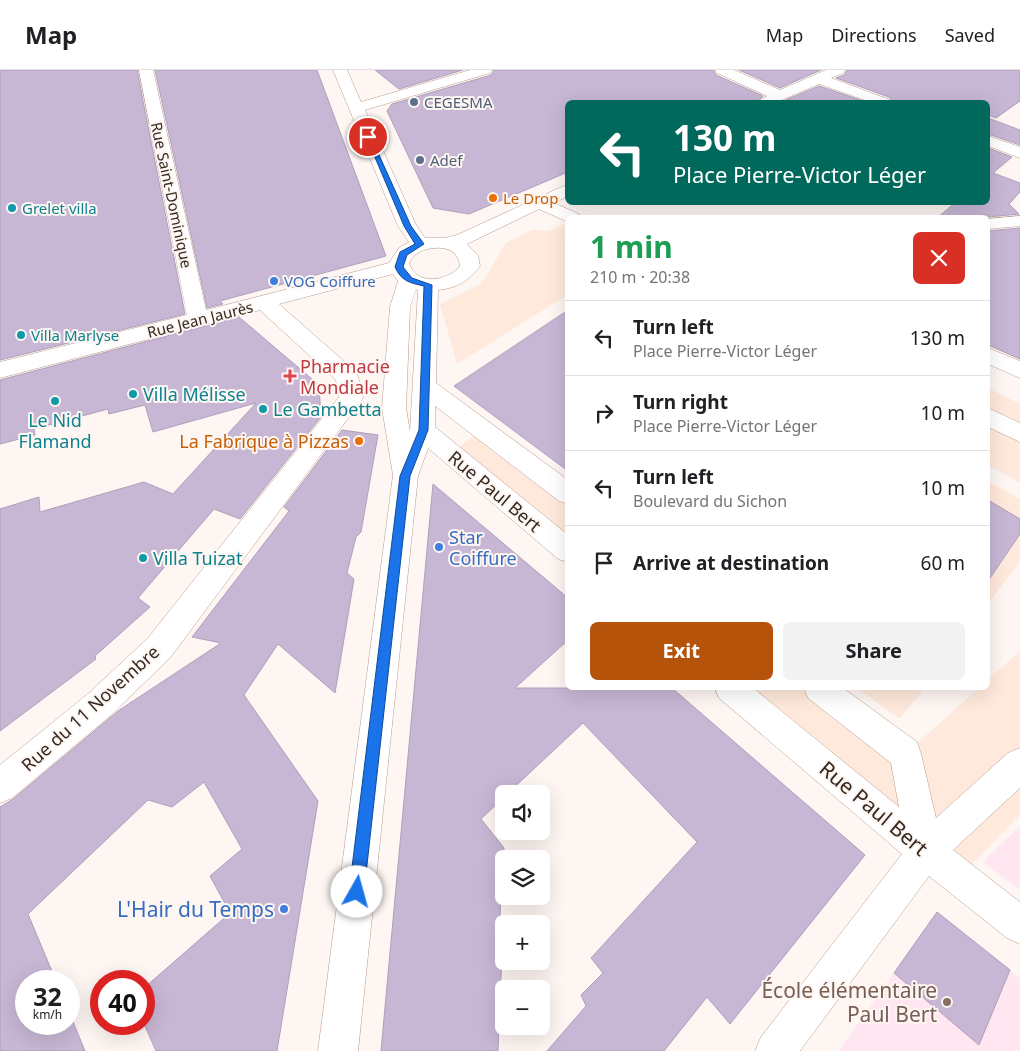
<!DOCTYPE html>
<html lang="en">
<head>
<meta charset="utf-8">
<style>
	:root { --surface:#fff; --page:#f2f2f2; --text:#202124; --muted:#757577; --line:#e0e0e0; --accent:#b45309 }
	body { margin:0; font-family:"Noto Sans",sans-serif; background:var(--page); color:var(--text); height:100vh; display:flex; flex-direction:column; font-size:19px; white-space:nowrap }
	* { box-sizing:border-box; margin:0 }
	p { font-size:16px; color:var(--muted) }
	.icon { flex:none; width:28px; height:28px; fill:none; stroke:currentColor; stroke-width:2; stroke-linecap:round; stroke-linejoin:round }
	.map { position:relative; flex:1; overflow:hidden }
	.sheet { position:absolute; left:565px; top:145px; width:425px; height:475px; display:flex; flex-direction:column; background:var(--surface); border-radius:8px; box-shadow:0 5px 20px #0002 }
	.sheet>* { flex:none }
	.banner { position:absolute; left:565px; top:30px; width:425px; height:105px; border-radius:8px; box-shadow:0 5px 20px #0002; background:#00695c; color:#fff; overflow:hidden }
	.fabs { position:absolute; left:495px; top:715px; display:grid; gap:10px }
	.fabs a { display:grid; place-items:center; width:55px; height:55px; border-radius:8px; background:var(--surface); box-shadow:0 5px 20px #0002; font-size:25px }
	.speed { position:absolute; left:15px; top:900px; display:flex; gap:10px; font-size:25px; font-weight:700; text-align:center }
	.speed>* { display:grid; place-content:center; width:65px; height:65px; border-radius:50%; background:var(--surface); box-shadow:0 5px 20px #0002; line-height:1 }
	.speed small { font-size:12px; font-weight:400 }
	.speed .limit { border:8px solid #d22; background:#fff; color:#111 }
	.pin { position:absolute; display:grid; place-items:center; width:42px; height:42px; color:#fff; margin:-21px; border:2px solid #fff; border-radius:50%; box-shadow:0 1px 5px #0007 }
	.me { position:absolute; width:55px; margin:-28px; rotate:7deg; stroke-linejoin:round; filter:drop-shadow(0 0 4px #0008) }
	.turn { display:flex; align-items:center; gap:18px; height:105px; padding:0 25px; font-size:22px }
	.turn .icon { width:65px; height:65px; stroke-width:2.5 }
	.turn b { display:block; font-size:35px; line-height:42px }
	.round { display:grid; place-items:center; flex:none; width:52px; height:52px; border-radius:8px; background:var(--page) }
	.headline { display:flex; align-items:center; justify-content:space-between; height:85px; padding:0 25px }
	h1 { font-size:30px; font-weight:700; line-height:38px; color:#1e9e55 }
	.cta { display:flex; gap:10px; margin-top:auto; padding:10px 25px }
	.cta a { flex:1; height:58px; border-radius:8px; background:var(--accent); color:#fff; font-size:20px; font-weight:700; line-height:58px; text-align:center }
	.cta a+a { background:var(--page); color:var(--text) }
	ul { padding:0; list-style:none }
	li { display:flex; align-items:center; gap:15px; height:75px; padding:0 25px; border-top:1px solid var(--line) }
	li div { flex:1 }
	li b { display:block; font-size:19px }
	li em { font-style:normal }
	header { display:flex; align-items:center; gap:30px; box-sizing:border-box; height:70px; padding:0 25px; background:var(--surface); border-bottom:1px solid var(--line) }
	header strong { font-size:24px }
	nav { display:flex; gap:28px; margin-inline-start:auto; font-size:18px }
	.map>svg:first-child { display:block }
	.commercial { fill:#ffe9dc }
	.education { fill:#ffe6f0 }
	.building { fill:#c7b6d4; stroke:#b09fbc }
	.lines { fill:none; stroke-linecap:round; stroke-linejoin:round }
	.minor-casing { stroke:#bb9c8a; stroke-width:1 }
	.minor { fill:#fff; fill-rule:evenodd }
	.route { fill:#1a73e8; stroke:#114b97 }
	.service-dot { fill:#5c6f8a; stroke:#fdf6f2; stroke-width:2 }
	.food-dot { fill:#e8710a; stroke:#fdf6f2; stroke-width:2 }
	.culture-dot { fill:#0f9aa8; stroke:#fdf6f2; stroke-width:2 }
	.shop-dot { fill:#3f7fe0; stroke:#fdf6f2; stroke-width:2 }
	.health-dot { fill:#e0444e; stroke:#fdf6f2; stroke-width:2 }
	.education-dot { fill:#8d6e63; stroke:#fdf6f2; stroke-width:2 }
	.labels { text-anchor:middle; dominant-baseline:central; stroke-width:4; stroke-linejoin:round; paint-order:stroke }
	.far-service-label { font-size:15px; fill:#4e5e75; stroke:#fdf6f2; text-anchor:start }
	.far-street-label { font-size:15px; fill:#362922; stroke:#fdf6f2 }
	.far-food-label { font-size:15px; fill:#c56008; stroke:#fdf6f2; text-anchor:start }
	.far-culture-label { font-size:15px; fill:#0d838f; stroke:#fdf6f2; text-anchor:start }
	.far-shop-label { font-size:15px; fill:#366cbe; stroke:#fdf6f2; text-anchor:start }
	.health-label { font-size:18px; fill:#be3a42; stroke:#fdf6f2; text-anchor:start }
	.culture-label { font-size:18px; fill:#0d838f; stroke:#fdf6f2; text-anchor:start }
	.food-label { font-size:18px; fill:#c56008; stroke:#fdf6f2; text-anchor:end }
	.street-label { font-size:18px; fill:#362922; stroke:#fdf6f2 }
	.shop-label { font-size:18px; fill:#366cbe; stroke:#fdf6f2; text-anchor:start }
	.near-street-label { font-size:21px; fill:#362922; stroke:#fdf6f2 }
	.near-shop-label { font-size:21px; fill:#366cbe; stroke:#fdf6f2; text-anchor:end }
	.near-education-label { font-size:21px; fill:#785e54; stroke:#fdf6f2; text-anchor:end }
</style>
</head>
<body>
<header>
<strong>Map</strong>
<nav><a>Map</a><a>Directions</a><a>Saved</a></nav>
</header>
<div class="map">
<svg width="1020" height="981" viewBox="0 0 1020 981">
	<rect width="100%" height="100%" fill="#fdf6f2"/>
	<!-- commercial -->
	<g class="commercial">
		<polygon points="567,152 567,225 457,294 440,234 482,213 506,173 533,160 549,161"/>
		<polygon points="988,318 1020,334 1020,413 988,395"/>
		<polygon points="476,364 567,432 567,491 442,390"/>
		<polygon points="988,411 1020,429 1020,491 988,534"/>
		<polygon points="1020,581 1020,745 959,807 724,618 817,618 905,684 979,618 988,618 988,610"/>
		<polygon points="857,618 924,618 900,649"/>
	</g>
	<!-- education -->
	<g class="education">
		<polygon points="1020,756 1020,820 983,792"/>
		<polygon points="939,843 1020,908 1020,981 839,981 935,844"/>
	</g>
	<!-- building -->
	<g class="building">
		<polygon points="0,0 137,0 185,244 0,290"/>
		<polygon points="155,0 317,0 386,186 220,231 223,234 207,238"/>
		<polygon points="375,0 463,0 399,19"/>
		<polygon points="494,0 713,0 716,5 763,26 757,32 568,32 568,102 469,144 433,138 387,41 392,34 491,5"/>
		<polygon points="739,0 821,0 780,18"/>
		<polygon points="847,0 1020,0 1020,31 996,48 988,45 988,32 893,32 889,27 836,8 844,5"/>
		<polygon points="819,16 866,32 781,32"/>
		<polygon points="988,48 1020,60 1020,75 988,64"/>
		<polygon points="988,78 1012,87 993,103 1020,113 1020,122 1009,134 1019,144 988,147 988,145 937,148 956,132 988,132"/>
		<polygon points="1020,158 1020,289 988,275 988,161"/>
		<polygon points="568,240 568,401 454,316"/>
		<polygon points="239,247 319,315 321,347 240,449 214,439 138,528 150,537 95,586 96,589 0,661 0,439 39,427 40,442 144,412 173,424 256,333 153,362 145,335 109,344 108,339 34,359 35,365 0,374 0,310"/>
		<polygon points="342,360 378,365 361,462 356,467 347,503 354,509 335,623 278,574 244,625 318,731 277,981 156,981 144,954 144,918 230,843 210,806 242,779 204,712 172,737 148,730 28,844 56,911 26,911 26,954 69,954 69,942 85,981 0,981 0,737 13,729 118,641 221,573 192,567 289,441 284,437"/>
		<polygon points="433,414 568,528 568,570 515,618 672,618 865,785 730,954 707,927 664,981 547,981 586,936 581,925 603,903 591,888 697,772 583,653 507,724 504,724 504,727 481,749 504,778 504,804 501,804 500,856 503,858 498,981 381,981"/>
		<polygon points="988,430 1020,449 1020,464 988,511"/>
		<polygon points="937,842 1010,900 979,975 894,903"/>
	</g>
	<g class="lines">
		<!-- minor casing -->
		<g class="minor-casing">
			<g id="minor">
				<path d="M139 0H153L206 240 389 193 399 178 409 172 398 156 333 0H347L361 32 470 0H492L490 3 365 40 416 155 425 168H445L457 165 568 114V126L554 133 579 144 582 148H568V152L539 139 467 174 478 185 480 196C469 211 457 218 438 220L436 313 568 410V434L559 431 435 336V357L568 465V492L558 489 428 378 418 406 358 981H318L393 405 382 338 390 237 398 211 393 204 279 234 355 301 358 307 363 328 170 588 111 645 12 728 0 733V695L89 623 148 568 339 327 336 310 260 240 0 308V292L187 245ZM434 178C448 177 458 181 460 196 447 212 416 216 409 193 414 183 423 179 434 178ZM416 219 418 220 410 362 406 338 410 237Z"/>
				<polygon points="715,0 734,0 780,20 826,0 845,0 843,3 831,8 888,29 891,32 870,32 819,14 777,32 759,32 761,29 767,26 717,3"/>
				<polygon points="988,66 1020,77 1020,88 988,76"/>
				<polygon points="1020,146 1020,156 988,159 988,149"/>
				<polygon points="988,278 1020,291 1020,308 988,294"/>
				<polygon points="988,338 1020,353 1020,372 988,357"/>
				<polygon points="715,618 753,618 899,737 891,693 808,628 804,618 843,618 917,672 921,684 936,748 1008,683 1020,678 1020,718 953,780 1020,832 1020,874 1007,868 929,806 800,981 755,981 761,967 902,784 719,628"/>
			</g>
		</g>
		<!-- minor -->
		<use href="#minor" class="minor"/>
	</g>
	<!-- route -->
	<path class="route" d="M366 66 371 67 411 156 424 174 407 185 403 197 412 208 432 215 428 360 410 406 364 822 362 828 357 830 351 828 349 822 400 406 419 360 424 216C410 213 401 211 395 197L400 182 415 174 404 156Z"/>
	<!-- markers -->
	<g class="service-dot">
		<circle cx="414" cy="32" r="5"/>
		<circle cx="420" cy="90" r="5"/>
	</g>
	<g class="food-dot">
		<circle cx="493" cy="128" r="5"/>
		<circle cx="359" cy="371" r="5"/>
	</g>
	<g class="culture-dot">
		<circle cx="12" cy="138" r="5"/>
		<circle cx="21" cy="265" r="5"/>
		<circle cx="133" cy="324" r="5"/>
		<circle cx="55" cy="331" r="5"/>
		<circle cx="263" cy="339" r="5"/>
		<circle cx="143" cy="488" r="5"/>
	</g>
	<g class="shop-dot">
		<circle cx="274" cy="211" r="5"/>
		<circle cx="439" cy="477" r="5"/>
		<circle cx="284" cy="839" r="5"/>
	</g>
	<path class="health-dot" d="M287.5 298.5h5v5h5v5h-5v5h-5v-5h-5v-5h5z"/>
	<circle class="education-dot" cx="947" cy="932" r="5"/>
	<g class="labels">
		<!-- far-service labels -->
		<g class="far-service-label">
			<text x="424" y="32">CEGESMA</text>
			<text x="430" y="90">Adef</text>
		</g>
		<!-- far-street labels -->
		<g class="far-street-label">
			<text transform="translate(172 125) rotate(78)">Rue Saint-Dominique</text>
			<text transform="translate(200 249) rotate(-14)">Rue Jean Jaurès</text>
		</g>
		<!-- far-food labels -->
		<g class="far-food-label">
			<text x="503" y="128">Le Drop</text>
		</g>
		<!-- far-culture labels -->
		<g class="far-culture-label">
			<text x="22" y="138">Grelet villa</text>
			<text x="31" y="265">Villa Marlyse</text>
		</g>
		<!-- far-shop labels -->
		<g class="far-shop-label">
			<text x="284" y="211">VOG Coiffure</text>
		</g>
		<!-- health labels -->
		<g class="health-label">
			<text x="300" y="296">Pharmacie<tspan x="300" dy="21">Mondiale</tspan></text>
		</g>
		<!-- culture labels -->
		<g class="culture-label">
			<text x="143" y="324">Villa Mélisse</text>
			<text x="273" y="339">Le Gambetta</text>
			<text x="55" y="350" text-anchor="middle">Le Nid<tspan x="55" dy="21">Flamand</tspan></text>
			<text x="153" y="488">Villa Tuizat</text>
		</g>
		<!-- food labels -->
		<g class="food-label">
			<text x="349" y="371">La Fabrique à Pizzas</text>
		</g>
		<!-- street labels -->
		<g class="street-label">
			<text transform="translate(495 421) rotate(40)">Rue Paul Bert</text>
			<text transform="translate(90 638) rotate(-42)">Rue du 11 Novembre</text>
		</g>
		<!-- shop labels -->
		<g class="shop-label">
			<text x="449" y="467">Star<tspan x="449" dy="21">Coiffure</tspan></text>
		</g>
		<!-- near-street labels -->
		<g class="near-street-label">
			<text transform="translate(874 738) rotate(40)">Rue Paul Bert</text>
		</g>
		<!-- near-shop labels -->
		<g class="near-shop-label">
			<text x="274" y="839">L'Hair du Temps</text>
		</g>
		<!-- near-education labels -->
		<g class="near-education-label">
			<text x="937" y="920">École élémentaire<tspan x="937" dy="24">Paul Bert</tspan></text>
		</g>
	</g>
</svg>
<div class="fabs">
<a><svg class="icon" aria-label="sound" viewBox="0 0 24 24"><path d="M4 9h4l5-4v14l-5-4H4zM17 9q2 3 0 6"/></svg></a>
<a><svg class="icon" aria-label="layers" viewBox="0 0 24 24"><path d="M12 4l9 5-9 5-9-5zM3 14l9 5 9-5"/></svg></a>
<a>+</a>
<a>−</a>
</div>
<div class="speed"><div>32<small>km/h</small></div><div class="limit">40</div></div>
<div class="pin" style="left:368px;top:67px;background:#d93025"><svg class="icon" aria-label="arrive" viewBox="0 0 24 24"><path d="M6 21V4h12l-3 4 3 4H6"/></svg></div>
<svg class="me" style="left:357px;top:822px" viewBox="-20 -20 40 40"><circle r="19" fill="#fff"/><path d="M0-13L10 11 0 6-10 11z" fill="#1a73e8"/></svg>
<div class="banner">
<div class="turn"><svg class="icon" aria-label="left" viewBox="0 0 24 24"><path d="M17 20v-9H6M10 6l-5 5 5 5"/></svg><div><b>130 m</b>Place Pierre-Victor Léger</div></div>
</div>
<section class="sheet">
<div class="headline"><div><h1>1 min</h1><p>210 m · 20:38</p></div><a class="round" style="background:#d93025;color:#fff"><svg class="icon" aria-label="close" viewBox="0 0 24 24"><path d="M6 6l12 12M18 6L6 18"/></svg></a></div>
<ul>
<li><svg class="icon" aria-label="left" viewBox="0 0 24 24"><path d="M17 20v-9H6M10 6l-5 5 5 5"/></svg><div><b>Turn left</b><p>Place Pierre-Victor Léger</p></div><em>130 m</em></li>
<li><svg class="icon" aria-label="right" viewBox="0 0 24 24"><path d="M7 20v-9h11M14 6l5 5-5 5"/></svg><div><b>Turn right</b><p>Place Pierre-Victor Léger</p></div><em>10 m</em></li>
<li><svg class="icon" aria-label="left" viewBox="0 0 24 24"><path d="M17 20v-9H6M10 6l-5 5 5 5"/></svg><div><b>Turn left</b><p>Boulevard du Sichon</p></div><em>10 m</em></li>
<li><svg class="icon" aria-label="arrive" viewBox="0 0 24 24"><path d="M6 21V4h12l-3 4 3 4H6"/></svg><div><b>Arrive at destination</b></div><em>60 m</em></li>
</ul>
<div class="cta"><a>Exit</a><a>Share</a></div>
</section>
</div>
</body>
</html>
